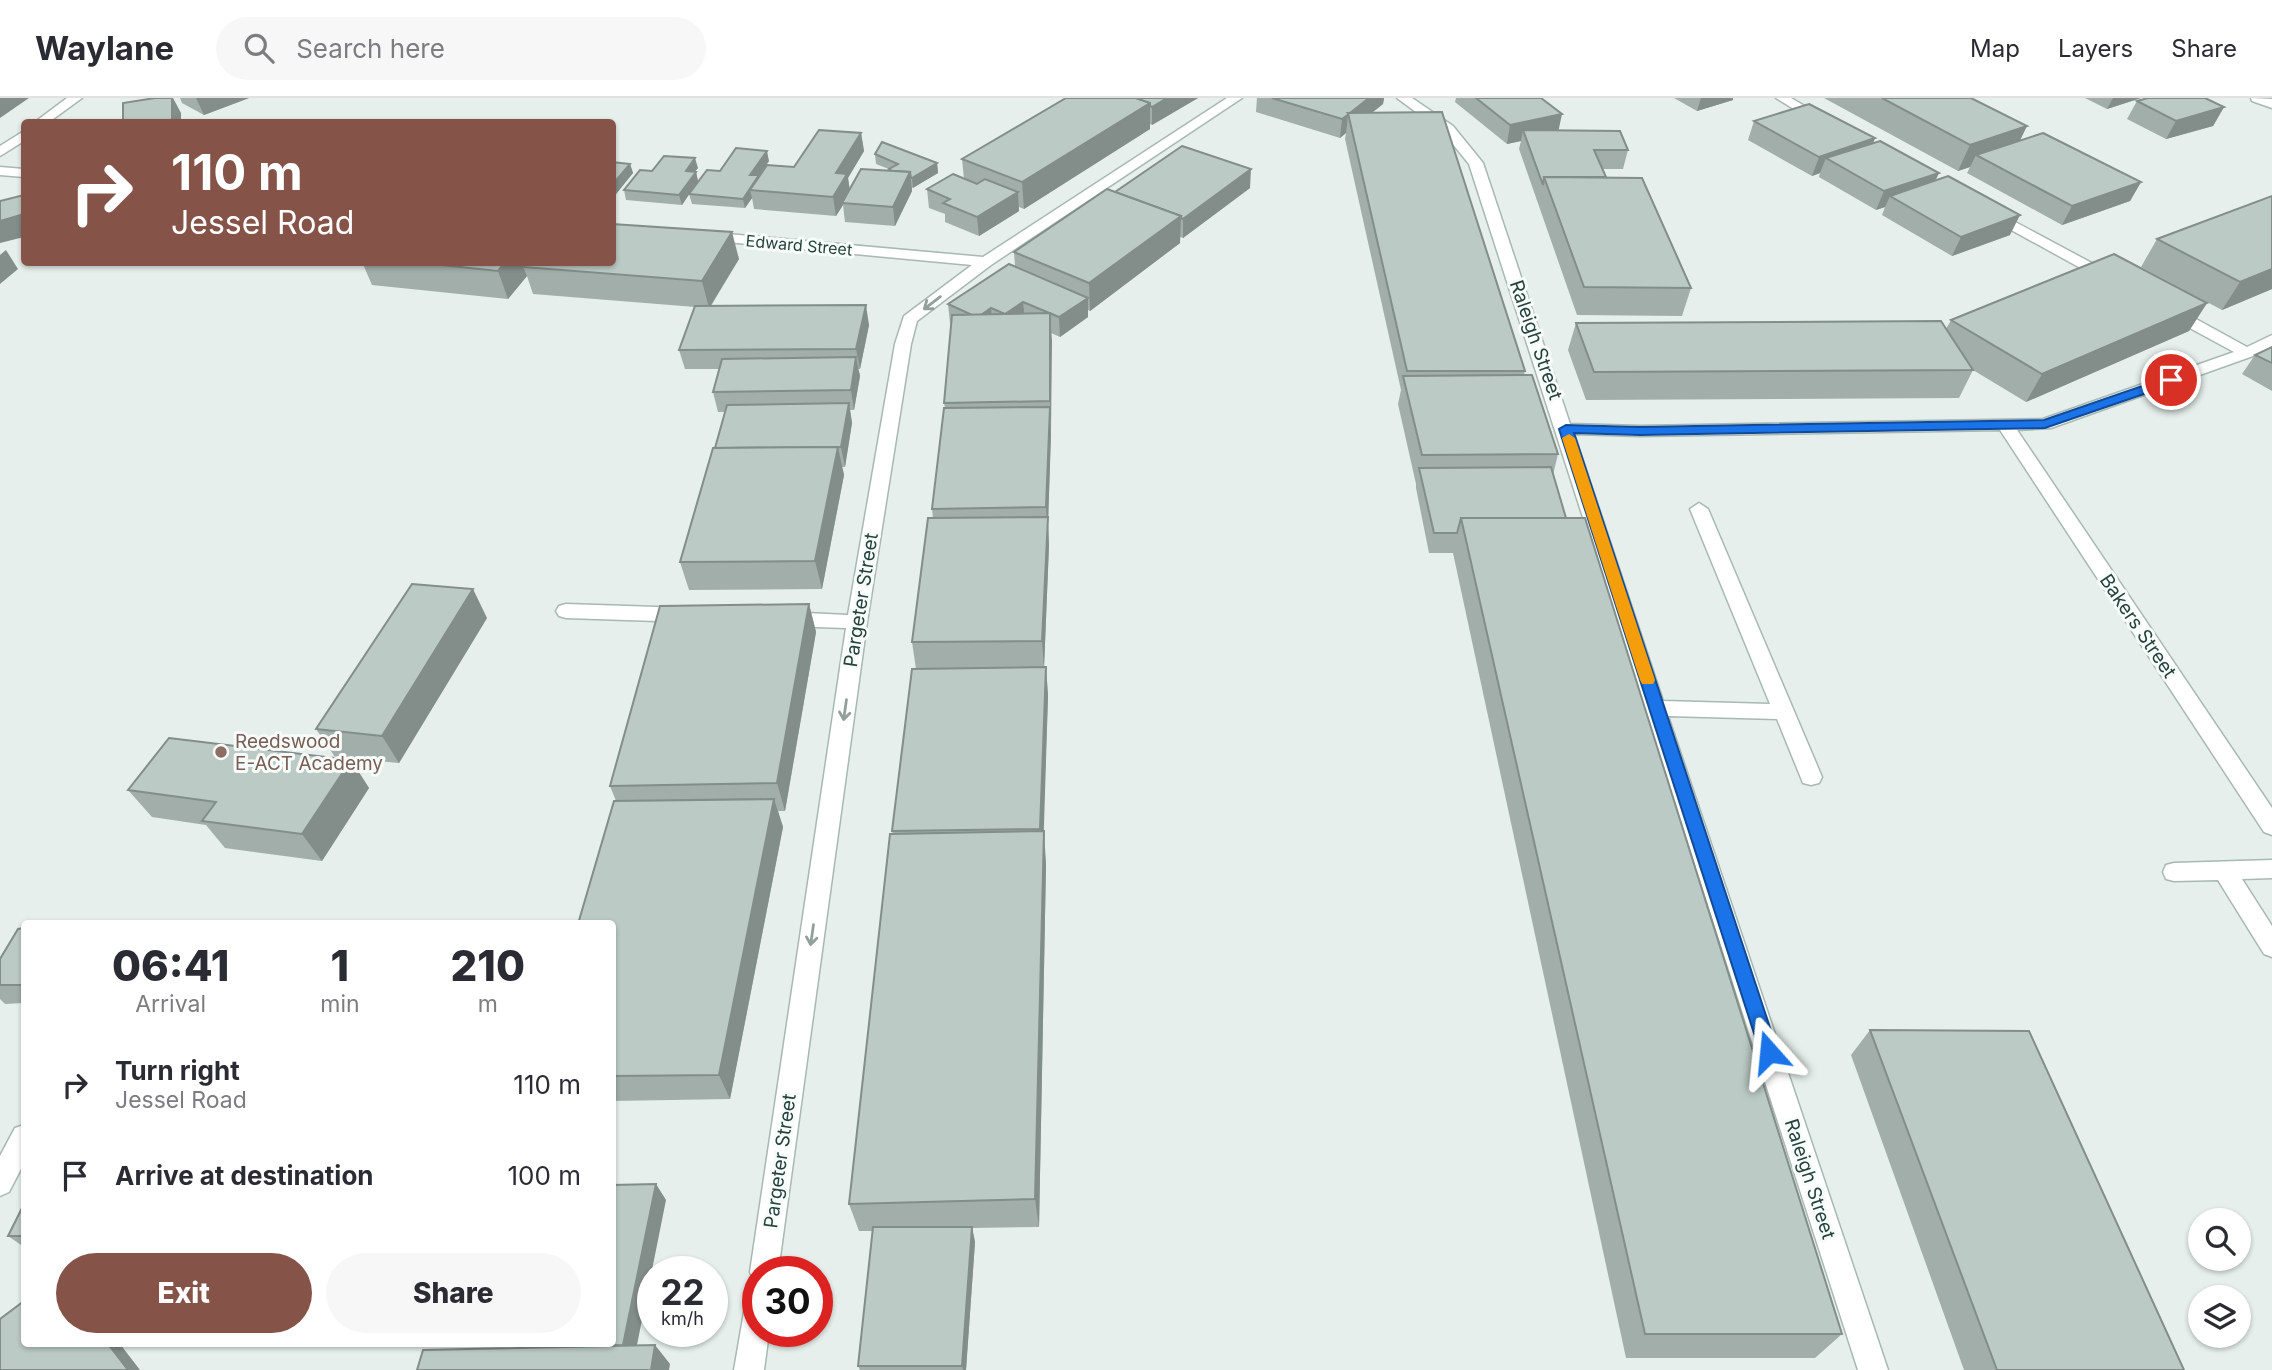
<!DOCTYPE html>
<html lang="en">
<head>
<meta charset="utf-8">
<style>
	:root { --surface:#fff; --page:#f7f7f7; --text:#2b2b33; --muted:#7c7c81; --line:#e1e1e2; --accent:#855347 }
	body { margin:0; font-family:Inter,sans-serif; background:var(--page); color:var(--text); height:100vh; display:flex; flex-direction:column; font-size:26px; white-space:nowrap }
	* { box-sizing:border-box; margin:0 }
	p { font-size:23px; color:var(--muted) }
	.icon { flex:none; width:38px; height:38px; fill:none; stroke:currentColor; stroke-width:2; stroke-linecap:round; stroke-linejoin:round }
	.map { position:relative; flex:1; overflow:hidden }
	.drawer { position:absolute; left:21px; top:822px; width:595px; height:427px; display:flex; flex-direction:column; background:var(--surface); border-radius:7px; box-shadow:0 2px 5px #0004 }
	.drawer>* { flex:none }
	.guide { position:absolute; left:21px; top:21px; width:595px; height:147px; border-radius:7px; box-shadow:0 2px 5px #0004; background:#855347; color:#fff; overflow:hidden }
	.fabs { position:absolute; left:2188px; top:1110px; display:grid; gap:14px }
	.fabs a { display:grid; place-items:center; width:63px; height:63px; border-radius:50%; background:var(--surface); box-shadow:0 2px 5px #0004; font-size:35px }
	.speed { position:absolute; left:637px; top:1158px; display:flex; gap:14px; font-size:35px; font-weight:700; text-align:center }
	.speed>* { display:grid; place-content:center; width:91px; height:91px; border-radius:50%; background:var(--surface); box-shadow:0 2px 5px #0004; line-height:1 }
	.speed small { font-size:18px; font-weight:400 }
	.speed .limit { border:10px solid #d22; background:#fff; color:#111 }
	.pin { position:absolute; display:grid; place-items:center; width:60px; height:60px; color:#fff; margin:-30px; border:4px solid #fff; border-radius:50%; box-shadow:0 2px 7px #0007 }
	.me { position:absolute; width:77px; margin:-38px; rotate:342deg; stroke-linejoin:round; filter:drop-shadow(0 0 5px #0008) }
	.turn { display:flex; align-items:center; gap:24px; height:147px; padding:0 35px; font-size:32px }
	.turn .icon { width:91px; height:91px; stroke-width:2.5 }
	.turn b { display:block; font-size:49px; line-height:60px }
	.eta { display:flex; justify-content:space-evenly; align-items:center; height:119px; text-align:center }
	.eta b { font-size:42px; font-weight:800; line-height:49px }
	.action { display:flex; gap:14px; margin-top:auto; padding:14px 35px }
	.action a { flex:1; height:80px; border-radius:42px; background:var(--accent); color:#fff; font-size:28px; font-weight:800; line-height:80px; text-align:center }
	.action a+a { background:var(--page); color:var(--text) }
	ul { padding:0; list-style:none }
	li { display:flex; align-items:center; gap:21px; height:91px; padding:0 35px }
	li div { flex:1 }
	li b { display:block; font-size:26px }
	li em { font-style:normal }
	header { display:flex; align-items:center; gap:42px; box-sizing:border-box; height:98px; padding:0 35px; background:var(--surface); border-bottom:2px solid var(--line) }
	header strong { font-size:33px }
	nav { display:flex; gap:38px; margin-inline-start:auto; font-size:24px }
	.search { width:490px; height:63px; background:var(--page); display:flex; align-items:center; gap:18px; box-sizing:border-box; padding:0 24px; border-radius:38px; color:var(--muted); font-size:26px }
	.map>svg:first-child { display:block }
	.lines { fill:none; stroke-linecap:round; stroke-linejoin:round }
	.minor-casing { stroke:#a8b8b2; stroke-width:3 }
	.minor { fill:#fff; fill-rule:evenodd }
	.wall { fill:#a1aea9 }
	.shaded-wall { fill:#838d89 }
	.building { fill:#bbcac4; stroke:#838d89; stroke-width:2 }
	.oneway { stroke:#92a09c }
	.route { fill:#1a73e8; stroke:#114b97; stroke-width:2 }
	.slow { fill:#f59e0b }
	.education-dot { fill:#8d6e63; stroke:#f7fbf9; stroke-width:2.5 }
	.labels { text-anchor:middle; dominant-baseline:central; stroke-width:6; stroke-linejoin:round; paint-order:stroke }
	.far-street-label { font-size:16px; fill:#24423a; stroke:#f7fbf9 }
	.street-label { font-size:19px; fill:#24423a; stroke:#f7fbf9 }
	.education-label { font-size:19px; fill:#785e54; stroke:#f7fbf9; text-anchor:start }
</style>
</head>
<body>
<header>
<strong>Waylane</strong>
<div class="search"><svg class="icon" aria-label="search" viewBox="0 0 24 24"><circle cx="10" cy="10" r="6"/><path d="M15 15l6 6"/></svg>Search here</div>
<nav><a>Map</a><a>Layers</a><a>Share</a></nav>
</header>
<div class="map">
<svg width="2272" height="1272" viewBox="0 0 2272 1272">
	<rect width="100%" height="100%" fill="#e6efeb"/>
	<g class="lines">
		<!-- minor casing -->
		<g class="minor-casing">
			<g id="minor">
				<polygon points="67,0 82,0 49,24 35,24"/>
				<polygon points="1227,0 1242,0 991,167 917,223 911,246 867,524 778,1174 758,1174 758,1185 754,1184 750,1174 846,530 785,528 778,526 775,521 778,516 785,514 848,517 895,246 904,218 972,167 705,142 698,138 705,134 983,159"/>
				<polygon points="1397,0 1412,0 1453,28 1483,65 1570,326 1640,328 2043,321 2234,254 2164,216 2162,213 2164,210 2176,210 2247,249 2272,237 2272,248 2253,258 2051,330 2017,332 2272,710 2272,737 2264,734 2000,332 1640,338 1574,336 1663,603 1770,606 1690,411 1699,405 1708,411 1822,679 1819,685 1811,687 1803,685 1777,621 1668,618 1888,1272 1858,1272 1469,66 1443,34"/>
				<polygon points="1776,0 1791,0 1830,23 1823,27 1818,26"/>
				<polygon points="2251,0 2272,1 2272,10 2252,3"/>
				<polygon points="24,33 24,43 0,58 0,48"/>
				<polygon points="0,69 24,71 24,79 0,77"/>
				<polygon points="1989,110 2116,178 2119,181 2111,186 2106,184 1984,117 1984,111"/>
				<polygon points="566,506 687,510 694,512 697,517 694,522 687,524 566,520 559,518 556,513 559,508"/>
				<polygon points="2272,762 2272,780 2242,781 2272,828 2272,859 2264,856 2218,782 2174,783 2166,781 2163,774 2166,767 2174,765"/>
				<polygon points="24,1027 24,1065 9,1094 0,1098 0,1058 15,1030"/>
				<polygon points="758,1200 758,1234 769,1234 764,1272 734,1272 744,1214 748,1204"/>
			</g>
		</g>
		<!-- minor -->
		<use href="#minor" class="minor"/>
	</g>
	<!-- wall -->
	<g class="wall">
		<polygon points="180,0 249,0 204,17 182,5"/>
		<polygon points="1066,0 1198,0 1152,27 1150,26 1150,31 1024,111 1019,109 1019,113 979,138 945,124 945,116 929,110 927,91 964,81 962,61"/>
		<polygon points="1257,0 1384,0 1383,6 1372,15 1525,273 1524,277 1558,356 1553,377 1566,420 1842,1236 1815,1260 1626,1260 1453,455 1429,455 1416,390 1416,386 1398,306 1401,292 1345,41 1346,35 1340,40 1256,14"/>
		<polygon points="1456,0 1541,0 1559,33 1628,52 1623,71 1602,71 1606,79 1691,190 1682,218 1577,217 1519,51 1521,43 1507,46 1455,4"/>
		<polygon points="1674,0 1733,0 1733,2 1697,13"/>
		<polygon points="1824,0 1971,0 2020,43 2141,84 2130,103 2062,127 1967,75 1970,69 1958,73"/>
		<polygon points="2085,0 2141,0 2107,11"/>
		<polygon points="2137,3 2224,9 2213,28 2166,41 2127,21"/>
		<polygon points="1754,23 1874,45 1935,82 2010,137 1952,158 1882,117 1885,109 1876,112 1819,79 1820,75 1812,78 1748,42"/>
		<polygon points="861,35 864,53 848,80 850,92 889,73 889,71 876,66 875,56 937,65 938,75 912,90 912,93 895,128 845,124 843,107 836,118 754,111 752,100 745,110 692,106 689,96 720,73 769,63 759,77 759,79 794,69"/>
		<polygon points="612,64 630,66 633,75 616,96 612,96"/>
		<polygon points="698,70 695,73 696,74 698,83 682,107 626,102 624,92 652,73"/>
		<polygon points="1250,90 1183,140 1180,139 1180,145 1090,213 1088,212 1088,219 1060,239 1051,235 1051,332 1048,426 1049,447 1044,569 1046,569 1048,598 1043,733 1046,767 1039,1129 972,1130 975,1144 966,1272 860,1272 858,1268 873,1133 859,1133 849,1106 893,736 892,733 916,571 912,544 933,420 932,411 945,310 944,305 951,226 950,225 948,206 1015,168 1014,154 1115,94"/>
		<polygon points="2157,141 2272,191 2222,212 2141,169"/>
		<polygon points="739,161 711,208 869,227 860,271 858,271 860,278 854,312 850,312 852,325 845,369 842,369 844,377 822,491 689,492 680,464 715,350 725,314 718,314 713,294 719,271 685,271 679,252 695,209 533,196 527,178 508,201 372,187 362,164 612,164"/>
		<polygon points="2207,205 2189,233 2026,304 1973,272 1959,300 1586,302 1568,252 1576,225 1946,231 1951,222"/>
		<polygon points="2272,249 2272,293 2242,276 2255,257"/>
		<polygon points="809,506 816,534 785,713 778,713 783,729 730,1001 612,1003 612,826 616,703 610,688"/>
		<polygon points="487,520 399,665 335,659 316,631"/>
		<polygon points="351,662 369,690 322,763 225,750 206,727 152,719 128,692"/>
		<polygon points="24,830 24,905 5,906 0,901 0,861"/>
		<polygon points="1870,932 2184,1272 1964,1272 1851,957"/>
		<polygon points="24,1106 24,1149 8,1138"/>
	</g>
	<!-- shaded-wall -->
	<g class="shaded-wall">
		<polygon points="0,0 29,0 0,20"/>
		<polygon points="172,0 173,0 181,15 181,24 172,24"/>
		<polygon points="196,0 249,0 204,17"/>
		<polygon points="1167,0 1198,0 1152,27 1152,9"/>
		<polygon points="1369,0 1384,0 1383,6 1352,30 1349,16"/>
		<polygon points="1701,0 1733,0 1733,2 1697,13"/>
		<polygon points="2113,0 2141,0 2107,11"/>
		<polygon points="1150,5 1150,31 1024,111 1022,84"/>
		<polygon points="2224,9 2213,28 2166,41 2176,23"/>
		<polygon points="1562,16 1558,35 1523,32 1521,43 1507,46 1510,27"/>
		<polygon points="1348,17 1346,35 1340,40 1342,21"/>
		<polygon points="2027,28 2014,55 1976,57 1970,69 1958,73 1970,47"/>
		<polygon points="861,35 864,53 848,80 850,95 842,105 843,107 836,118 833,99 836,75"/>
		<polygon points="1875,40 1868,59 1826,60 1820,75 1812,78 1819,59"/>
		<polygon points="767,53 769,63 753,86 750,77"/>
		<polygon points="695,60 698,70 688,82 686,73"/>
		<polygon points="937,65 938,75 913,90 912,80"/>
		<polygon points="630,66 633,75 616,96 613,86"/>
		<polygon points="1251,71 1250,90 1183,140 1183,121"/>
		<polygon points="696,74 698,83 682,107 679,97"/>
		<polygon points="910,74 912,93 895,128 893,109"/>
		<polygon points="1939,75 1930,94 1890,98 1885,109 1876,112 1884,93"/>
		<polygon points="759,77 761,87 750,92 752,100 745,110 743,101"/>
		<polygon points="2141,84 2130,103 2062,127 2072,108"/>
		<polygon points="1018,94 1019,113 979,138 977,119"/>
		<polygon points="24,116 24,139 0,145 0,123"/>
		<polygon points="2020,117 2010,137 1952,158 1961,139"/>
		<polygon points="1181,118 1180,145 1090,213 1089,185"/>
		<polygon points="732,134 739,161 709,210 702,183"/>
		<polygon points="6,152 18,171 0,186 0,157"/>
		<polygon points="505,164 538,164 523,169 527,178 508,201 498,173"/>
		<polygon points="2272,171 2272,191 2222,212 2240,184"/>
		<polygon points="1088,200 1088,219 1060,239 1059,219"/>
		<polygon points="1023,204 1025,223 1005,216"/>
		<polygon points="2207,205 2189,233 2026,304 2042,276"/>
		<polygon points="866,207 869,227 860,271 856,251"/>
		<polygon points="991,210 993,229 978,219"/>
		<polygon points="1050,215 1052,243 1051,332 1050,303"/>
		<polygon points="856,259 860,278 854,312 851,292"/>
		<polygon points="849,305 852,325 845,369 841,349"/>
		<polygon points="1050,309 1051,337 1048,426 1049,447 1044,571 1042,543 1047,429 1046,409"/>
		<polygon points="838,349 844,377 822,491 815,463"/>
		<polygon points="473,491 487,520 399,665 382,638"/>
		<polygon points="809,506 816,534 785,713 777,685"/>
		<polygon points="1046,569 1048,598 1043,759 1040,731"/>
		<polygon points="351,662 369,690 322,763 302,736"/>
		<polygon points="774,701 783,729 730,1001 719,977"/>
		<polygon points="1044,733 1046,767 1039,1129 1035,1101"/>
		<polygon points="656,1086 666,1102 633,1267 622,1253"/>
		<polygon points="972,1129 975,1144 966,1272 963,1272 962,1268"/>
		<polygon points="108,1246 120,1246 140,1272 128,1272"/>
		<polygon points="655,1247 670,1266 669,1272 651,1272"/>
	</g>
	<!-- building -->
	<g class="building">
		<polygon points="155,0 172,0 172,24 123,24 123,5"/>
		<polygon points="1066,0 1136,0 1150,5 1022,84 962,61"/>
		<polygon points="1136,0 1167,0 1152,9 1150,8 1150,5"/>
		<polygon points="1272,0 1369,0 1350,15 1348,15 1349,16 1342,21"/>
		<polygon points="1476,0 1541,0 1562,16 1510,27"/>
		<polygon points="1882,0 1971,0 2027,28 1970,47"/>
		<polygon points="2148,0 2205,0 2224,9 2176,23 2137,3"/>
		<polygon points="1809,6 1875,40 1819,59 1754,23"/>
		<polygon points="1442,14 1525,273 1407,273 1348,15"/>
		<polygon points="819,32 861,35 836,75 847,76 833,99 750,92 767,67 794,69"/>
		<polygon points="1523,32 1620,33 1628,52 1594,52 1606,79 1544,79 1543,87"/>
		<polygon points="2043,35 2141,84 2072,108 1976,57"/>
		<polygon points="1880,43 1939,75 1884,93 1826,60"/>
		<polygon points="882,44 937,65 912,80 911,80 910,74 892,73 889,71 898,66 875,56"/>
		<polygon points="1182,48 1251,71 1183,121 1181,120 1181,118 1115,94"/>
		<polygon points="736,50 767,53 750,77 759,77 743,101 689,96 707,72 720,73"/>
		<polygon points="664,58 695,60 686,73 696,74 679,97 624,92 640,72 652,73"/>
		<polygon points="612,64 630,66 613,86 612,86"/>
		<polygon points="861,71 910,74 893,109 842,105"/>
		<polygon points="953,76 977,86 985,81 1018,94 977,119 943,105 950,101 927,91"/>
		<polygon points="1948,78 2020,117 1961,139 1890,98"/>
		<polygon points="1544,79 1642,80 1691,190 1584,189"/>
		<polygon points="1107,91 1181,118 1089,185 1014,154"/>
		<polygon points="24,97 24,116 0,123 0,103"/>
		<polygon points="2272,98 2272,171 2240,184 2157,141"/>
		<polygon points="612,126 732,134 702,183 523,169 527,164 612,164"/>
		<polygon points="2114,156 2207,205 2042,276 1951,222"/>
		<polygon points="413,164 505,164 498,173"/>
		<polygon points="1009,166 1088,200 1059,219 1023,204 1005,216 991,210 981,217 972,217 948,206"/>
		<polygon points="866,207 856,251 679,252 695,208"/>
		<polygon points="1050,215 1050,303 944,305 952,217"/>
		<polygon points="1941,223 1973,272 1594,274 1576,225"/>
		<polygon points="2272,249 2272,265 2255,257"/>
		<polygon points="856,259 851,292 713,294 722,261"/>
		<polygon points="1532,277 1558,356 1422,357 1403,278"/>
		<polygon points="849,305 841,349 715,350 727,307"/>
		<polygon points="1050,309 1046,409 932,411 944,310"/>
		<polygon points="838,349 815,463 680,464 713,350"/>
		<polygon points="1551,369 1566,420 1461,420 1457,435 1434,435 1419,370"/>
		<polygon points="1048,419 1042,543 912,544 928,420"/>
		<polygon points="1461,420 1585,420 1842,1236 1645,1236"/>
		<polygon points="412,486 473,491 382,638 316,631"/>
		<polygon points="809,506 777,685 610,688 660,508"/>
		<polygon points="1046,569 1040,731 892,733 912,571"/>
		<polygon points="169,640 351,662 302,736 202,723 216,704 128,692"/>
		<polygon points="774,701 719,977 612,978 612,826 578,826 614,703"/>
		<polygon points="1044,733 1035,1101 849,1106 890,736"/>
		<polygon points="24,830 24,887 0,887 0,861 18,831"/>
		<polygon points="1870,932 2029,933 2184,1272 1997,1272"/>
		<polygon points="656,1086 623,1247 517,1250 518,1246 612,1246 612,1087"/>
		<polygon points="24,1106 24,1138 8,1138"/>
		<polygon points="873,1129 972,1129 962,1268 858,1268"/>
		<polygon points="24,1203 24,1246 108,1246 128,1272 0,1272 0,1221"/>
		<polygon points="655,1247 651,1272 417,1272 423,1252"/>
	</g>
	<!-- one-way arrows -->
	<defs><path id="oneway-shaft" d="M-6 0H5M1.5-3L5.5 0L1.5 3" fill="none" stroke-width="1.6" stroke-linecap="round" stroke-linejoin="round" transform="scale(1.75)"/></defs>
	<g class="oneway">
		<use href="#oneway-shaft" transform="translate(932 205) rotate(143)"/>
		<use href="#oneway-shaft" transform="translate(845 612) rotate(98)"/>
		<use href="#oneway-shaft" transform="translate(812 837) rotate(98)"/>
	</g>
	<!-- route -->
	<polygon class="route" points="2171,278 2176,279 2176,285 2045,330 1640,337 1574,335 1778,954 1776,960 1769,963 1762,960 1559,331 1566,327 1640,329 2044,322"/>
	<!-- slow -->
	<polygon class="slow" points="1569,336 1575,340 1655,582 1653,586 1642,586 1640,582 1562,340"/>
	<!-- markers -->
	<circle class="education-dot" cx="221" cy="654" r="7"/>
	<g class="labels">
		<!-- far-street labels -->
		<g class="far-street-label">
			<text transform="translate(799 147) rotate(5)">Edward Street</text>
		</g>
		<!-- street labels -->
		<g class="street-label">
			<text transform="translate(1536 242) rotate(71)">Raleigh Street</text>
			<text transform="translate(861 502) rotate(-81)">Pargeter Street</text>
			<text transform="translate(2138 528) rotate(56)">Bakers Street</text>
			<text transform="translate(780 1063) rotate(-82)">Pargeter Street</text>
			<text transform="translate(1810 1081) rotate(72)">Raleigh Street</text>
		</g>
		<!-- education labels -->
		<g class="education-label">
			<text x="235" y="643">Reedswood<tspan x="235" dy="22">E-ACT Academy</tspan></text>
		</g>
	</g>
</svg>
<div class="fabs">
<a><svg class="icon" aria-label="search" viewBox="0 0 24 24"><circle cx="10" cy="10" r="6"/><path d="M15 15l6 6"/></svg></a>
<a><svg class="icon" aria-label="layers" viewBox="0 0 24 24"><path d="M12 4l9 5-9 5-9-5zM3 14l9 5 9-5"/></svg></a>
</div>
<div class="speed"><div>22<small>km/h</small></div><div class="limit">30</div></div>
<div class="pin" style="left:2171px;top:282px;background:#d93025"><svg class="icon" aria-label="arrive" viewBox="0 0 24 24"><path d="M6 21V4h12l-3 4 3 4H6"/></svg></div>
<svg class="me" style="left:1769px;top:954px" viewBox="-20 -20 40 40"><path d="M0-17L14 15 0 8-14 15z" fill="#1a73e8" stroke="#fff" stroke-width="4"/></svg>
<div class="guide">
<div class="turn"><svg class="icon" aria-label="right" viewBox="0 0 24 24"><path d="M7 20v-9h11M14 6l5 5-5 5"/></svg><div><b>110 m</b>Jessel Road</div></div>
</div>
<section class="drawer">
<div class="eta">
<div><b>06:41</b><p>Arrival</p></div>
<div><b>1</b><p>min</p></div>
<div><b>210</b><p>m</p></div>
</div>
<ul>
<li><svg class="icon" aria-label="right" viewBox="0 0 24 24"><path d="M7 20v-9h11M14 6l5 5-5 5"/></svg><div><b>Turn right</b><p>Jessel Road</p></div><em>110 m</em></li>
<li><svg class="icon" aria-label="arrive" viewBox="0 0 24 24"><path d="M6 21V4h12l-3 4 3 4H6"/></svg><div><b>Arrive at destination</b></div><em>100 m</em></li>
</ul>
<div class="action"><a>Exit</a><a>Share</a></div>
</section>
</div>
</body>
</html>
